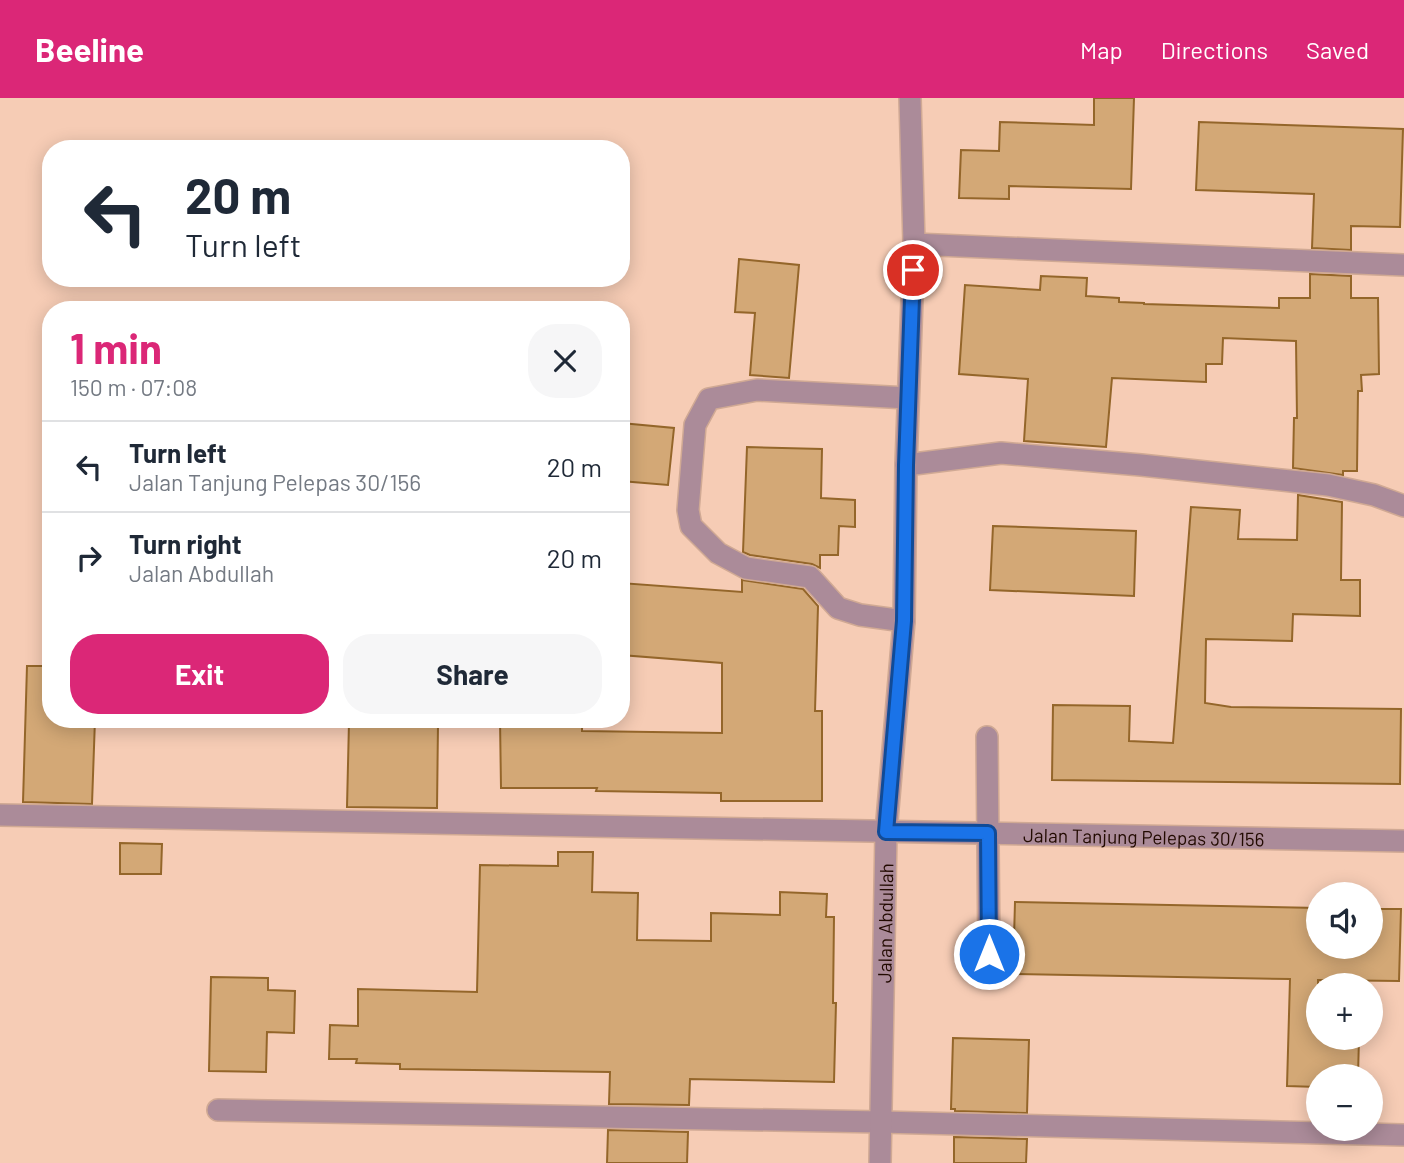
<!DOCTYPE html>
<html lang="en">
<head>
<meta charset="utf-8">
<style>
	:root { --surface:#fff; --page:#f6f6f7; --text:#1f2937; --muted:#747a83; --line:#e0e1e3; --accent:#db2777 }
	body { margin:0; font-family:Barlow,sans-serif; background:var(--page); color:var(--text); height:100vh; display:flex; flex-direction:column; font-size:26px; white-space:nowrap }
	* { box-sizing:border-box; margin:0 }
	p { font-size:23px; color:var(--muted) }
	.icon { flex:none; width:38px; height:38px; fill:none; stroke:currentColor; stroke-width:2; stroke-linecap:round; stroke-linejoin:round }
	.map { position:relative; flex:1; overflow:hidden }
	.sheet { position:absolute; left:42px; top:203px; width:588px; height:427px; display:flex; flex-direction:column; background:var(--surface); border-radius:28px; box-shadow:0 4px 18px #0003 }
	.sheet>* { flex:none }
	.banner { position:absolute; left:42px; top:42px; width:588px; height:147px; border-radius:28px; box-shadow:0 4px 18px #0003; background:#fff; color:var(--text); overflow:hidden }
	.buttons { position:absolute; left:1306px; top:784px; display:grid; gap:14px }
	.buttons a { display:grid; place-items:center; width:77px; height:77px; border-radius:50%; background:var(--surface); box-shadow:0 4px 18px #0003; font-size:35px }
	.pin { position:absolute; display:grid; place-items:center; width:60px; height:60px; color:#fff; margin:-30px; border:4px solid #fff; border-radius:50%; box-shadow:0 2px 7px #0007 }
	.me { position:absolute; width:77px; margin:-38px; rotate:0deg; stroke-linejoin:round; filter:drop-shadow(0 0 5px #0008) }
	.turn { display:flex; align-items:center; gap:24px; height:147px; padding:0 28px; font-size:32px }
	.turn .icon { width:91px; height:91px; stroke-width:2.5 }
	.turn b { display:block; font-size:49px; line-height:60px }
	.round { display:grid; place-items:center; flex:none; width:74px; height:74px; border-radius:28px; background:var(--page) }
	.overview { display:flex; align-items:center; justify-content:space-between; height:119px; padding:0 28px }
	h1 { font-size:42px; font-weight:700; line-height:52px; color:var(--accent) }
	.button { display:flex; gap:14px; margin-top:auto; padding:14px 28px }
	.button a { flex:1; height:80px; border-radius:28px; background:var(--accent); color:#fff; font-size:28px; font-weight:700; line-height:80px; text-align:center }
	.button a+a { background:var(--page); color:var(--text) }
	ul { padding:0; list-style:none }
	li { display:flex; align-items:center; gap:21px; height:91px; padding:0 28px; border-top:2px solid var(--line) }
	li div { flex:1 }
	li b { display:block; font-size:26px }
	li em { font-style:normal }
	header { display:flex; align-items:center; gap:42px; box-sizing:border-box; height:98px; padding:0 35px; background:var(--accent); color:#fff }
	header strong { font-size:33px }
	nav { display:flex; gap:38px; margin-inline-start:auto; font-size:24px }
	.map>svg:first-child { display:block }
	.building { fill:#d3a876; stroke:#94662a; stroke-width:2 }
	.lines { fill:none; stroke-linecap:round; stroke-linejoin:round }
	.street-casing { stroke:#d0a994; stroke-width:24 }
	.street { stroke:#ab8b99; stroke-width:21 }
	.route-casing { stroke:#114b97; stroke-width:18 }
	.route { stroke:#1a73e8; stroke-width:12 }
	.labels { text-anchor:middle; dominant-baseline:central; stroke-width:5; stroke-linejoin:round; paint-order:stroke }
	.street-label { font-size:19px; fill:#220a00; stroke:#f9ddcd }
</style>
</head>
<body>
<header>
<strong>Beeline</strong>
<nav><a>Map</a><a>Directions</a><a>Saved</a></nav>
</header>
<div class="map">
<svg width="1404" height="1065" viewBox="0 0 1404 1065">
	<rect width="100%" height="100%" fill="#f6ccb5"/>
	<!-- building -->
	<g class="building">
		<polygon points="1094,0 1134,0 1131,91 1009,88 1009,101 959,100 961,52 999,53 1000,24 1094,27"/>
		<polygon points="1199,24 1403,31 1400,129 1351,128 1351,152 1312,150 1314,96 1196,92"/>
		<polygon points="739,161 799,167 789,280 750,277 755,215 735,214"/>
		<polygon points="1310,176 1351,178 1351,200 1378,200 1379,276 1361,277 1362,293 1358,293 1357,373 1343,373 1343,377 1293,370 1294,320 1297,320 1296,243 1223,240 1222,266 1206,266 1206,284 1112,280 1106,349 1024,343 1028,281 959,276 965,187 1040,192 1041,178 1087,180 1086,198 1119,200 1119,204 1144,205 1144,206 1279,210 1279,200 1310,200"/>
		<polygon points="621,325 674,330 668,387 621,383"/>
		<polygon points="747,349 822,351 821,400 855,402 855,429 839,428 838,457 820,457 820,470 812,466 750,457 743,454"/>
		<polygon points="1298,397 1342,404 1341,482 1360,482 1360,518 1293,516 1292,543 1206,541 1205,605 1231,609 1401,611 1400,686 1052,682 1053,607 1130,608 1129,643 1173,645 1191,409 1240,412 1238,441 1297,442"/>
		<polygon points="993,428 1136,433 1134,498 990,492"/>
		<polygon points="742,482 803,491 818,508 815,613 822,613 822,703 721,703 721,695 596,693 597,690 501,690 500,621 582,621 582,633 722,635 722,565 621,557 621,485 742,494"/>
		<polygon points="27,568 51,568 51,621 95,621 92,706 23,704"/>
		<polygon points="349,624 438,626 437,710 347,709"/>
		<polygon points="120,745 162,746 161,776 120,776"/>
		<polygon points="558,754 593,754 592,794 638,795 637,842 711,843 711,815 780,817 780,794 827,796 826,819 834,819 833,905 836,905 834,984 690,981 689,1007 609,1006 610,974 400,971 400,966 356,965 357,961 329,961 330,927 358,928 358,891 477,894 480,767 558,768"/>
		<polygon points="1015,804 1318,810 1318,849 1370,849 1370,811 1401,811 1399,883 1318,882 1318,940 1359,940 1358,978 1318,978 1318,989 1287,988 1290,881 1013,876"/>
		<polygon points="211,879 268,880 268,892 295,893 294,935 267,934 266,974 209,973"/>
		<polygon points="953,940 1029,942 1027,1015 955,1013 955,1011 951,1011"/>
		<polygon points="608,1032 688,1034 687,1065 607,1065"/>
		<polygon points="954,1039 1027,1041 1026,1065 954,1065"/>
	</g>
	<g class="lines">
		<!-- street casing -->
		<g class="street-casing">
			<g id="street">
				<polyline points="914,146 1404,167"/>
				<polyline points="906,367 1001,355 1141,367 1328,387 1374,397 1404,408"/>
				<polyline points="904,523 860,517 838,510 810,479 746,470 718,455 691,428 688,412 695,327 709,301 757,292 908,300"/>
				<polyline points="987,639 989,856"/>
				<path id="s1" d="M0 717 1404 743"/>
				<polyline points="218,1012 881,1024 1404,1037"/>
				<path id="s2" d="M880 1065 886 734 904 523 906 367 914 146 910 0"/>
			</g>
		</g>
		<!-- street -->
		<use href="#street" class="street"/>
	</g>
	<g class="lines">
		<!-- route casing -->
		<g class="route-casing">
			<polyline id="route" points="913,172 906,367 904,523 886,734 988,735 989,856"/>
		</g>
		<!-- route -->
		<use href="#route" class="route"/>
	</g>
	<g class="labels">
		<!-- street labels -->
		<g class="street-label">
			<text stroke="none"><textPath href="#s1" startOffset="1144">Jalan Tanjung Pelepas 30/156</textPath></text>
			<text stroke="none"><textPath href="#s2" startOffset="240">Jalan Abdullah</textPath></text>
		</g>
	</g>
</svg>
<div class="buttons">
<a><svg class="icon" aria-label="sound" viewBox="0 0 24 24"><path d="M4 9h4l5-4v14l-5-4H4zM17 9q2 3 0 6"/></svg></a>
<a>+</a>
<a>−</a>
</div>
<div class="pin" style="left:913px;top:172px;background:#d93025"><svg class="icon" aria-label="arrive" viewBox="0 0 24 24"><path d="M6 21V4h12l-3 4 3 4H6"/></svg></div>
<svg class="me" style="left:989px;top:856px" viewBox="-20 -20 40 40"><circle r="17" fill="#1a73e8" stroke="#fff" stroke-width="3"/><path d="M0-11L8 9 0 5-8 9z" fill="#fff"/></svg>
<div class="banner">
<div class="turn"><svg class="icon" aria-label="left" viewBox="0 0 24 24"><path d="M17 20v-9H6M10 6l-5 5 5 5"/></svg><div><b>20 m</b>Turn left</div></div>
</div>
<section class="sheet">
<div class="overview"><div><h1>1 min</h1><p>150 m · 07:08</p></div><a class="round"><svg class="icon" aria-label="close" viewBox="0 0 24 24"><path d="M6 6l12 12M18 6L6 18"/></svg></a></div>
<ul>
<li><svg class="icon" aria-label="left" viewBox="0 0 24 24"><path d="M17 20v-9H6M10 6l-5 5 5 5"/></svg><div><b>Turn left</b><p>Jalan Tanjung Pelepas 30/156</p></div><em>20 m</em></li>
<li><svg class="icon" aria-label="right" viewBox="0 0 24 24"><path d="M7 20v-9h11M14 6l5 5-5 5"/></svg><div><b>Turn right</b><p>Jalan Abdullah</p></div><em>20 m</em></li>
</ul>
<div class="button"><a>Exit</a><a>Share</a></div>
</section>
</div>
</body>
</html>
